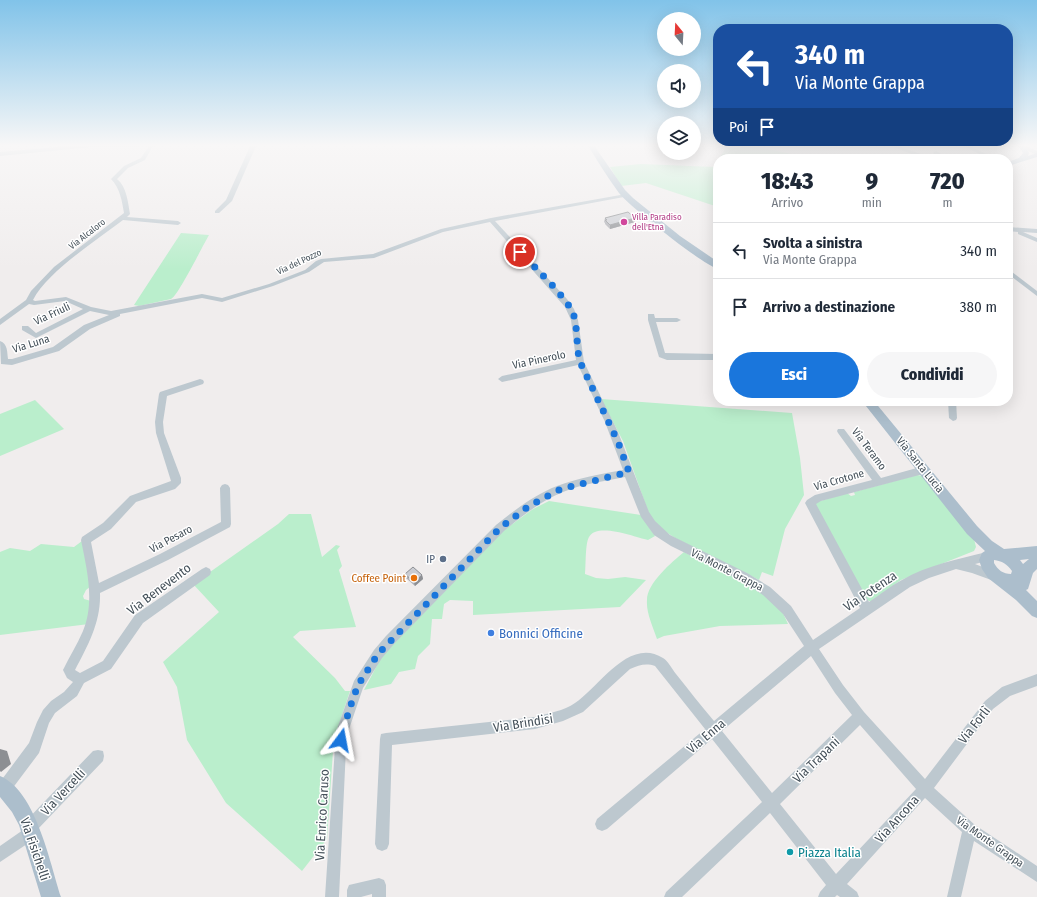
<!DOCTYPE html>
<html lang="it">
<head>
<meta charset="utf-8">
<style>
	:root { --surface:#fff; --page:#f6f6f7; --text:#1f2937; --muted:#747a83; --line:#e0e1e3; --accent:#1a76dc }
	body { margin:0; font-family:"Fira Sans Condensed",sans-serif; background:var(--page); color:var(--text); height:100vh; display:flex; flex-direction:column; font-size:15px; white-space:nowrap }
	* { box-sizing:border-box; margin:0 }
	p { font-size:13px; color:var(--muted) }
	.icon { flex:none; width:22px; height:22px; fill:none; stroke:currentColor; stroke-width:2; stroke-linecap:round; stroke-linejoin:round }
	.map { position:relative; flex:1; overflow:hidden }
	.side { position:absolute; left:713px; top:154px; width:300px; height:252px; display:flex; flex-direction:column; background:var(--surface); border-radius:16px; box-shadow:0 4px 16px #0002 }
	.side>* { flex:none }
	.hud { position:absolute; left:713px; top:24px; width:300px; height:122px; border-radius:16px; box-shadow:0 4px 16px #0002; background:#1a4fa0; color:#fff; overflow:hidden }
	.needle { width:26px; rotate:342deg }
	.fabs { position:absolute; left:657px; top:12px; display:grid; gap:8px }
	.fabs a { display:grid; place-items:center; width:44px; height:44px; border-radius:50%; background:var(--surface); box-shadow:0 4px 16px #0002; font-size:20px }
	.pin { position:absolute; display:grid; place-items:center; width:34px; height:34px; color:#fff; margin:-17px; border:2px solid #fff; border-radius:50%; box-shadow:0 1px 4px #0007 }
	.me { position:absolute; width:44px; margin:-22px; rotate:13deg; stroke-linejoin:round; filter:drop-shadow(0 0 3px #0008) }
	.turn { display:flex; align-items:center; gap:14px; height:84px; padding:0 16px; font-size:18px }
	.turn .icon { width:52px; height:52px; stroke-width:2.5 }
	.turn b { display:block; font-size:28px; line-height:34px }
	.then { display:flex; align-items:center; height:38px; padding:0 16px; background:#0003; gap:8px; font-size:15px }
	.eta { display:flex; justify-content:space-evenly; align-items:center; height:68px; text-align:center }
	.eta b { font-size:24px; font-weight:800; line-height:28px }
	.primary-button { display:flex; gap:8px; margin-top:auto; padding:8px 16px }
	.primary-button a { flex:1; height:46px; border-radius:24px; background:var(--accent); color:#fff; font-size:16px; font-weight:800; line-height:46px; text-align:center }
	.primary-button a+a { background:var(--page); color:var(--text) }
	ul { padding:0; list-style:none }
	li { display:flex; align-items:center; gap:12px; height:56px; padding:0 16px; border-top:1px solid var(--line) }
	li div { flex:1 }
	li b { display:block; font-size:15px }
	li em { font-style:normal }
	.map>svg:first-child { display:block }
	.green { fill:#baeecc }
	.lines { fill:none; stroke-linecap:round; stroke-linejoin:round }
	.minor { fill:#bdc8cf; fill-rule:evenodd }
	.major { fill:#acbecc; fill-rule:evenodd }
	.wall { fill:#aeafb5 }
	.shaded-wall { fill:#8d8f93 }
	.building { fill:#caccd2; stroke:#8d8f93 }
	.route { stroke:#1a76dc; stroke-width:7; stroke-dasharray:0 12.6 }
	.hotel-dot { fill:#d1479c; stroke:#fff; stroke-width:1.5 }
	.service-dot { fill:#5c6f8a; stroke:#fff; stroke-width:1.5 }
	.food-dot { fill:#e8710a; stroke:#fff; stroke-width:1.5 }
	.shop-dot { fill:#3f7fe0; stroke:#fff; stroke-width:1.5 }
	.culture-dot { fill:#0f9aa8; stroke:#fff; stroke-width:1.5 }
	.labels { text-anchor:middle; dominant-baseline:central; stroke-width:3; stroke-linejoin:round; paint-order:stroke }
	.far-hotel-label { font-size:9px; fill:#b23c85; stroke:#fff; text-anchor:start }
	.far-street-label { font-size:9px; fill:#45515a; stroke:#fff }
	.street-label { font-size:11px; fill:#45515a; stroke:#fff }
	.service-label { font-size:11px; fill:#4e5e75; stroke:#fff; text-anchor:end }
	.food-label { font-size:11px; fill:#c56008; stroke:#fff; text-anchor:end }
	.near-street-label { font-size:13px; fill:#45515a; stroke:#fff }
	.near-shop-label { font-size:13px; fill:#366cbe; stroke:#fff; text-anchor:start }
	.near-culture-label { font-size:13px; fill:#0d838f; stroke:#fff; text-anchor:start }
</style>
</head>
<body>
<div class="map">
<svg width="1037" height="897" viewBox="0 0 1037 897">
	<rect width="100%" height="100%" fill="#f0eded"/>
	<!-- green -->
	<g class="green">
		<polygon points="728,144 742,144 816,159 719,159"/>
		<polygon points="718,161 718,207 646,183 621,186 610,167 641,164 715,167"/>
		<path d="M181 233 209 235C203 245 178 296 171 299L139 306 134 305Z"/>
		<path d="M601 399 792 413 800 458 804 495 785 529 773 576 762 572 759 580C742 571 724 562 707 554 686 543 662 535 649 514L623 441Z"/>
		<polygon points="35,400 64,429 0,456 0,414"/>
		<polygon points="917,475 923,476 974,539 976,547 974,551 901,580 872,601 869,601 866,599 815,504 817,502 847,493 851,496 855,495 854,492"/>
		<path d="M549 501 641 515 655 536 648 540C635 537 597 522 589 537 585 544 586 566 585 574L596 578 608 579 625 577 646 580 620 607 473 615V601L450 600 444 604 442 619H432L430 644 418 656 415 669 399 672 391 684 364 690 382 656 503 531 533 509Z"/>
		<polygon points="289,514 311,514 322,557 336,545 340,546 337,550 342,566 339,570 356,627 300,631 293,637 335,678 345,691 350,691 337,730 333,751 327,839 302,871 226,803 187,740 177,687 163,662 219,612 193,584 278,524"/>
		<polygon points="82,541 91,586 86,590 83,596 84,599 91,601 89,624 0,635 0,552 10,548 30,551 41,544 74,547"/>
		<path d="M684 552 763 592 782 611 788 624 720 626 664 636 657 639C653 627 646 613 647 600 647 583 672 562 684 552Z"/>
	</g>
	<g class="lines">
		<!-- minor -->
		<g class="minor">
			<path d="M92 144H154L145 160 128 168 117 179C127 187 128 203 130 214L127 217 178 221 181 223 178 225 123 220C97 240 47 272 33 300L35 301 66 297 91 307 111 311 202 294 222 298 269 284 305 270 316 261 321 259 373 254 441 229 491 218 626 194V196L624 197 495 221 567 299 574 309 578 320 584 362 618 432 649 512 655 521 670 535 747 573 770 587 791 606 813 640 860 608 805 503 807 500 815 495 872 480 838 433 837 431 838 429H844L881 478 924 466 927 467 929 470 927 473 821 501 816 504 869 602C880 595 890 586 902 580 927 565 959 559 987 552L991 554 992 557 991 560 975 564 998 573 999 576 998 579 994 581 972 573 956 569 929 578 910 587 819 649 843 685 864 712 925 779 985 701 1002 687 1037 674V686L1010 696 993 709 934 788 975 825 1037 866V882L974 841 961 897H947L962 832 925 798 847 884 857 892 859 897H840L837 895 835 897H818L820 892 826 885 770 813 682 897H664L666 892 762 802 712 739 607 829 602 831 597 829 595 824 597 819 705 729 655 666C646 663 639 665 630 669L583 712 563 721 535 729 392 745 389 844 387 849 382 851 377 849 375 844 380 739 381 734 386 733 535 717C548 713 564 711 575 703 598 688 629 636 663 658 668 661 672 669 676 674 689 690 701 706 714 721L804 646 783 614 763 595 740 580 671 546 654 535 641 517 625 477C605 481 582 484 563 492 541 501 522 516 504 531L394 644 382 658 363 688 348 732 346 748 339 897H325L336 732 354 681 374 650 386 636 496 525C515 510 534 495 557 486 578 478 601 474 623 470L605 422 578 365 502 382 498 379 502 376 576 360 571 320 565 307 490 222 443 232 374 258 324 262 309 272 273 286 222 302 202 298 120 314V316L90 329 59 351 12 365 1 364 0 341C8 344 7 352 8 359H12L53 347 84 325 109 315 90 311 36 338 22 330V326H28L36 333 83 309 65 301 34 305 29 304 0 325V319L26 300 31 291 54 267 124 213C122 201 120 188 111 179L124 166 141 158 149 146 92 147 0 156V152ZM811 656 835 693 852 715 772 793 722 731ZM860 725 916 789 836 874 780 804Z"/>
			<polygon points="251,144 260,144 256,146 232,201 219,213 215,213 215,211 226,200"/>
			<polygon points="885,144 891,144 927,156 935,155 933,153 936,151 943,155 933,159 925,159"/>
			<polygon points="959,144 965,144 997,159 990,159"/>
			<polygon points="1022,144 1037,151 1037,155 1020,147 1019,146"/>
			<polygon points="871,156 875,159 869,159 869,157"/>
			<polygon points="1008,227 1037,229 1037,233 1023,232 1037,238 1037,242 1018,234 1018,232 1008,231"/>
			<polygon points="1008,269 1037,291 1037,296 1008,274"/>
			<polygon points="648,314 654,314 655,318 677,318 681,320 677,322 656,322 665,353 718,354 718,360 667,360 659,357 648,320"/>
			<path d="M200 379 203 380 204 382 203 384 167 396 163 422 164 433 181 478V483L175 489 136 502 111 529 91 542 99 583 160 554 221 522 220 488 222 485 225 484 228 485 230 488 231 524 230 527 168 560 100 593C101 622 88 645 75 670L80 673 103 661 135 615 202 569 206 567 210 569 211 572 210 575 143 623 111 669 84 683 77 696 55 713 49 723 39 753 9 793 4 795 0 793V782L29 743 37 722 43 710 51 701 64 692 73 682 67 678 63 670C69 657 77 645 83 631 95 602 87 570 81 540L82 537 103 523 130 496 171 481 156 433 155 422 159 394 160 392Z"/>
			<polygon points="948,401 956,401 957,418 956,420 953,421 949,418"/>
			<polygon points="98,750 103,751 104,756 103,761 37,830 38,833 36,838 0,862 0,846 23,830 22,828 24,823 93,751"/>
			<polygon points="379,878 384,880 386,885 386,897 372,897 372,894 361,897 347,897 347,890 349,885"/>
		</g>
		<!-- major -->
		<g class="major">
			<path d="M587 144H593L625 190 633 198 680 236 718 262V269C703 265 629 206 619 193 607 177 597 160 587 144Z"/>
			<polygon points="1015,144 1024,145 1029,153 1028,156 1037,153 1037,157 1008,166 1008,162 1019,158 1023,153 1019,147"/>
			<path d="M862 401H874L977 526 992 541 1004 549 1037 546V569L1033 573 1028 589 1026 590 1037 601V618L1032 616 1016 600 988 578 982 569 979 560 982 553 985 551 967 534ZM1029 559 1023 564 1020 560ZM994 560C1002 561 1007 564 1012 571L1011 574C1003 574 998 570 994 563Z"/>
			<path d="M0 776C36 791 50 863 61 897H41L19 825 12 812 0 797Z"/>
		</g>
	</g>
	<!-- wall -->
	<g class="wall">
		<polygon points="605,218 635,222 610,229 605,224 605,223 604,222"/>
		<polygon points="405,574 422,575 423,579 415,586 406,578"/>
	</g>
	<!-- shaded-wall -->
	<g class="shaded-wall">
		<polygon points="635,218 635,222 610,229 610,225"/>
		<polygon points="422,575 423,579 415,586 414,582"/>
		<polygon points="0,749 7,751 11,764 1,772 0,771"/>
	</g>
	<!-- building -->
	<g class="building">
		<polygon points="628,212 635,218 610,225 605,220 607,220 605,218"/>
		<polygon points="413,567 422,575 414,582 405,574"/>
	</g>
	<!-- sky -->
	<linearGradient id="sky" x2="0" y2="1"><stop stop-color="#81c3e9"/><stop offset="0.54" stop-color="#f8f7f7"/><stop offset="1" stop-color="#f8f7f7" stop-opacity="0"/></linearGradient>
	<rect width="1037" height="269" fill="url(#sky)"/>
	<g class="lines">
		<!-- route -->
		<path class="route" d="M341 740 349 710 358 685 378 654 500 528 529 506 561 489 629 472 618 442 580 362C576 347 578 331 574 316 570 300 533 266 520 252"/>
	</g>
	<!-- markers -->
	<circle class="hotel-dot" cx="624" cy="222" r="4"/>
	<circle class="service-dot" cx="443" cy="559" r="4"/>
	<circle class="food-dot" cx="414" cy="578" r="4"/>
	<circle class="shop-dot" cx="491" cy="633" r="4"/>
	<circle class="culture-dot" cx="790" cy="852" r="4"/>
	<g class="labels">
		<!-- far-hotel labels -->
		<g class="far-hotel-label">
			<text x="632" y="217">Villa Paradiso<tspan x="632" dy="10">dell'Etna</tspan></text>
		</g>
		<!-- far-street labels -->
		<g class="far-street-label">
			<text transform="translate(87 234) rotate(-38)">Via Alcaloro</text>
			<text transform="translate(299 262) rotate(-25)">Via del Pozzo</text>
		</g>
		<!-- street labels -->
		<g class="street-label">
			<text transform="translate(52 314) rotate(-25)">Via Friuli</text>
			<text transform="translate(31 344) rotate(-17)">Via Luna</text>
			<text transform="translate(539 360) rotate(-12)">Via Pinerolo</text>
			<text transform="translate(869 449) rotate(53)">Via Teramo</text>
			<text transform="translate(920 465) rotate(51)">Via Santa Lucia</text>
			<text transform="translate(839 480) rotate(-16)">Via Crotone</text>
			<text transform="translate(171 539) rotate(-28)">Via Pesaro</text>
			<text transform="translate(727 570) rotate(27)">Via Monte Grappa</text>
			<text transform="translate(990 842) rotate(35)">Via Monte Grappa</text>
		</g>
		<!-- service labels -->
		<g class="service-label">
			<text x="435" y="559">IP</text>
		</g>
		<!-- food labels -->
		<g class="food-label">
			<text x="406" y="578">Coffee Point</text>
		</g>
		<!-- near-street labels -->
		<g class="near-street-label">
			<text transform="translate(159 589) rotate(-37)">Via Benevento</text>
			<text transform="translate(870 591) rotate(-34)">Via Potenza</text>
			<text transform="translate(523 723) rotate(-9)">Via Brindisi</text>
			<text transform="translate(974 725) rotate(-52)">Via Forlì</text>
			<text transform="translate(706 736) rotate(-40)">Via Enna</text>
			<text transform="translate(816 760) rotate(-44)">Via Trapani</text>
			<text transform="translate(63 792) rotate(-47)">Via Vercelli</text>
			<text transform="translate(322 815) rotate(-87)">Via Enrico Caruso</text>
			<text transform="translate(897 819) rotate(-48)">Via Ancona</text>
			<text transform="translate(35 849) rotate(71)">Via Fisichelli</text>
		</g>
		<!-- near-shop labels -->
		<g class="near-shop-label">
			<text x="499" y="633">Bonnici Officine</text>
		</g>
		<!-- near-culture labels -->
		<g class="near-culture-label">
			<text x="798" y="852">Piazza Italia</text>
		</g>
	</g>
</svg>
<div class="fabs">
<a><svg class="needle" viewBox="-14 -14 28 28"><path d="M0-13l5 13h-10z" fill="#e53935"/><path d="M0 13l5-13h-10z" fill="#747a83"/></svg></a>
<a><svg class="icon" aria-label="sound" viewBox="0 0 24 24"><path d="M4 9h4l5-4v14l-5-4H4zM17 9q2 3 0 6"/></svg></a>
<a><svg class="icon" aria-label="layers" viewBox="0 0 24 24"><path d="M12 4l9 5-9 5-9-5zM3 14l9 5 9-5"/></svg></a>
</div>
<div class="pin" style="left:520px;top:252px;background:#d93025"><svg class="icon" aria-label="arrive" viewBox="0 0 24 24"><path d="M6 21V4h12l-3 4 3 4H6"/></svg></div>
<svg class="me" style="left:341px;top:740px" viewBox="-20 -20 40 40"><path d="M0-17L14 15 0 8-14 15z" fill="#1a76dc" stroke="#fff" stroke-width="4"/></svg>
<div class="hud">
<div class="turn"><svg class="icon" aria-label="left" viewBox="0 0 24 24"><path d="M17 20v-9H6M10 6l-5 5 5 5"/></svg><div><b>340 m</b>Via Monte Grappa</div></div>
<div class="then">Poi<svg class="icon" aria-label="arrive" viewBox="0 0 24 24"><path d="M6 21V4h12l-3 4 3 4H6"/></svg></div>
</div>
<section class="side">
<div class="eta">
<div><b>18:43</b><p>Arrivo</p></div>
<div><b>9</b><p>min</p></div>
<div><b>720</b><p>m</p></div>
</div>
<ul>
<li><svg class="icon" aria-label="left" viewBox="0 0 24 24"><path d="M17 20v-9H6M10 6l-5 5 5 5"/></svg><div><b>Svolta a sinistra</b><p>Via Monte Grappa</p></div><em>340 m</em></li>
<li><svg class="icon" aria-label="arrive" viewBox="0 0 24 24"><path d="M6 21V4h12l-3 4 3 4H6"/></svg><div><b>Arrivo a destinazione</b></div><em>380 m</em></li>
</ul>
<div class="primary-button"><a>Esci</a><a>Condividi</a></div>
</section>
</div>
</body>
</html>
